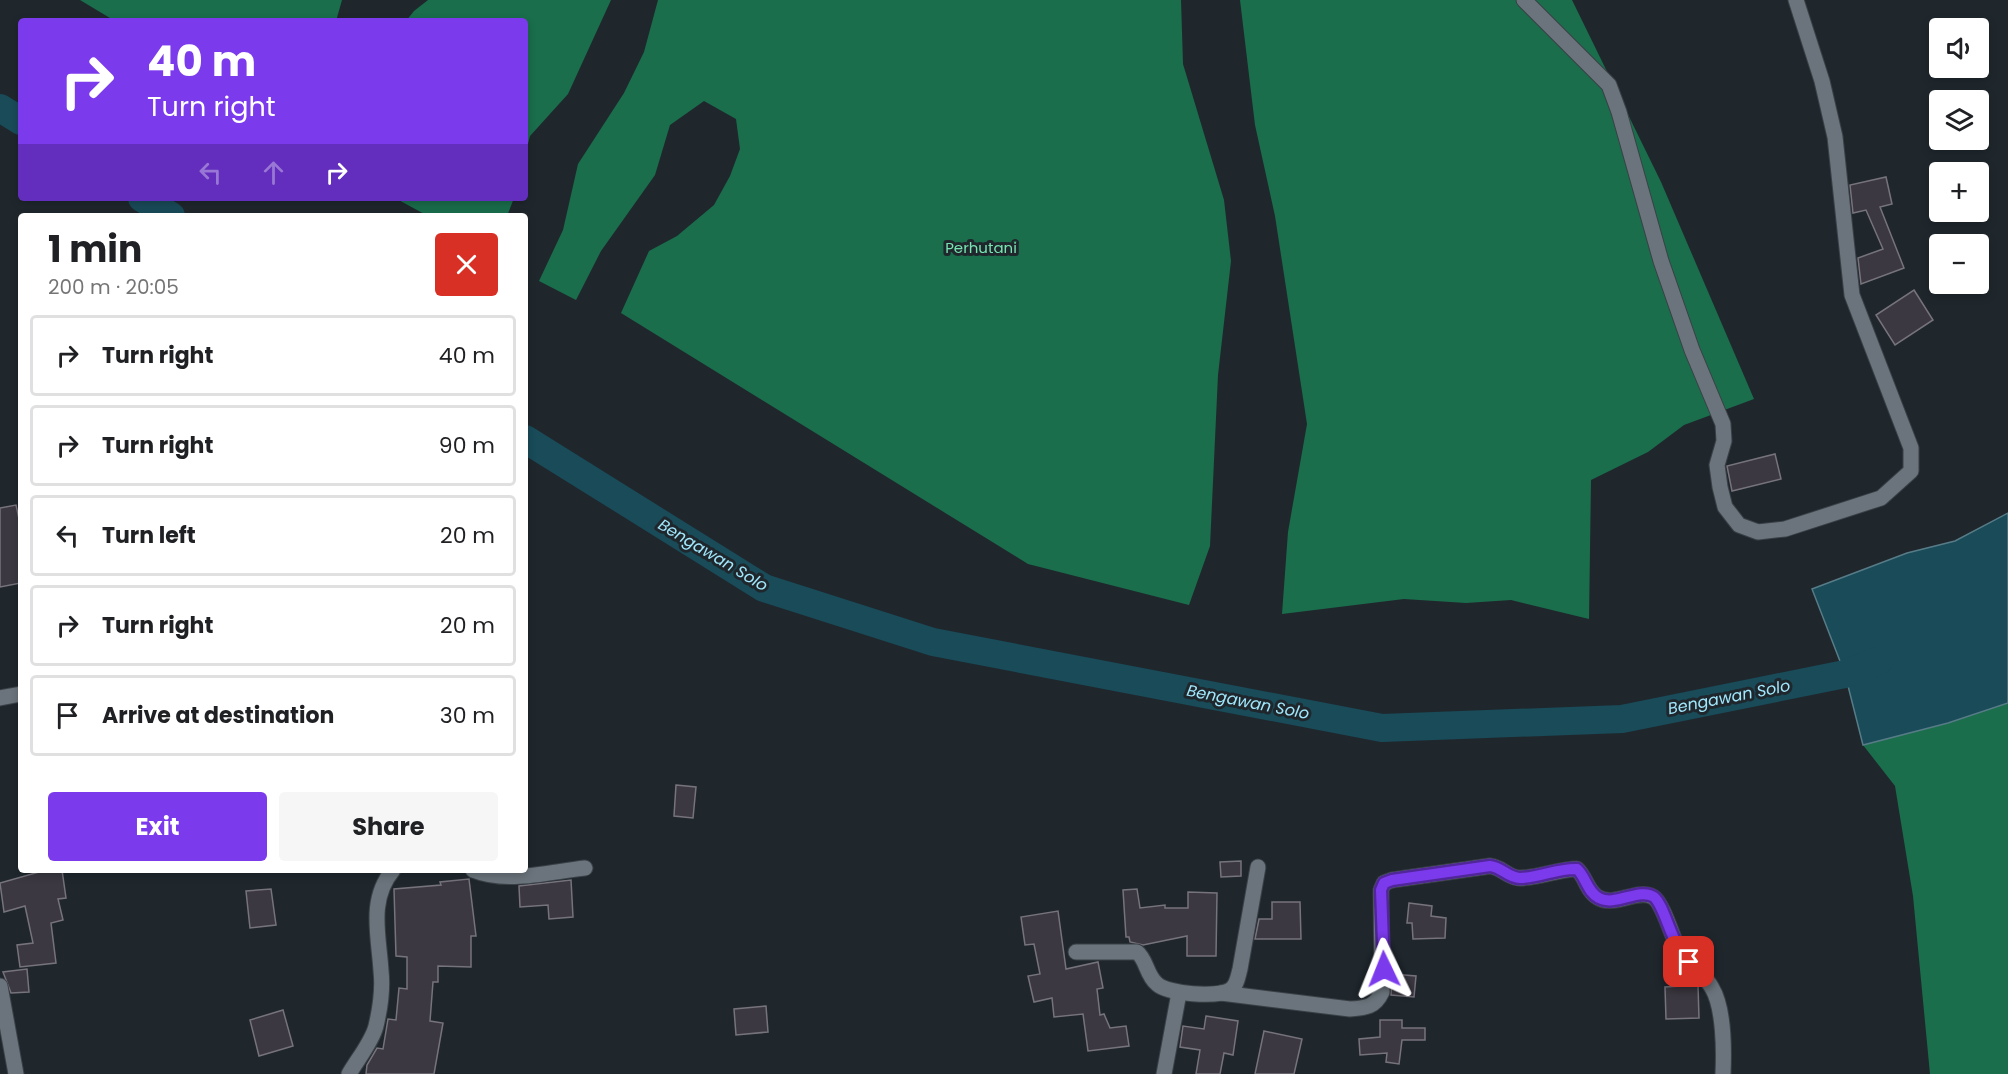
<!DOCTYPE html>
<html lang="en">
<head>
<meta charset="utf-8">
<style>
	:root { --surface:#fff; --page:#f6f6f6; --text:#202124; --muted:#757577; --line:#e0e0e0; --accent:#7c3aed }
	body { margin:0; font-family:Poppins,sans-serif; background:var(--page); color:var(--text); height:100vh; display:flex; flex-direction:column; font-size:22px; white-space:nowrap }
	* { box-sizing:border-box; margin:0 }
	p { font-size:20px; color:var(--muted) }
	.icon { flex:none; width:33px; height:33px; fill:none; stroke:currentColor; stroke-width:2; stroke-linecap:round; stroke-linejoin:round }
	.map { position:relative; flex:1; overflow:hidden }
	.details { position:absolute; left:18px; top:213px; width:510px; height:660px; display:flex; flex-direction:column; background:var(--surface); border-radius:6px; box-shadow:0 3px 9px #0003 }
	.details>* { flex:none }
	.guide { position:absolute; left:18px; top:18px; width:510px; height:183px; border-radius:6px; box-shadow:0 3px 9px #0003; background:#7c3aed; color:#fff; overflow:hidden }
	.tools { position:absolute; left:1929px; top:18px; display:grid; gap:12px }
	.tools a { display:grid; place-items:center; width:60px; height:60px; border-radius:6px; background:var(--surface); box-shadow:0 3px 9px #0003; font-size:30px }
	.pin { position:absolute; display:grid; place-items:center; width:51px; height:51px; color:#fff; margin:-26px; border-radius:12px; box-shadow:0 3px 9px #0006 }
	.me { position:absolute; width:66px; margin:-33px; rotate:358deg; stroke-linejoin:round; filter:drop-shadow(0 0 4px #0008) }
	.turn { display:flex; align-items:center; gap:21px; height:126px; padding:0 30px; font-size:27px }
	.turn .icon { width:78px; height:78px; stroke-width:2.5 }
	.turn b { display:block; font-size:42px; line-height:51px }
	.lanes { display:flex; align-items:center; height:57px; padding:0 30px; background:#0003; justify-content:center; gap:30px; direction:ltr }
	.lanes .off { opacity:.35 }
	.round { display:grid; place-items:center; flex:none; width:63px; height:63px; border-radius:6px; background:var(--page) }
	.head { display:flex; align-items:center; justify-content:space-between; height:102px; padding:0 30px }
	h1 { font-size:36px; font-weight:700; line-height:45px }
	.button { display:flex; gap:12px; margin-top:auto; padding:12px 30px }
	.button a { flex:1; height:69px; border-radius:6px; background:var(--accent); color:#fff; font-size:24px; font-weight:700; line-height:69px; text-align:center }
	.button a+a { background:var(--page); color:var(--text) }
	ul { padding:0; list-style:none }
	li { display:flex; align-items:center; gap:18px; height:81px; margin:0 12px 9px; padding:0 18px; border:3px solid var(--line); border-radius:6px }
	li div { flex:1 }
	li b { display:block; font-size:22px }
	li em { font-style:normal }
	.map>svg:first-child { display:block }
	.forest { fill:#1a6e4c }
	.water { fill:#194b59; stroke:#577c87; stroke-width:1.5 }
	.lines { fill:none; stroke-linecap:round; stroke-linejoin:round }
	.river { stroke:#194b59; stroke-width:28 }
	.building { fill:#3b3841; stroke:#77737d; stroke-width:1.5 }
	.minor-casing { stroke:#3a4147; stroke-width:17 }
	.minor { stroke:#6b747c; stroke-width:15 }
	.route-casing { stroke:#51269a; stroke-width:15 }
	.route { stroke:#7c3aed; stroke-width:10 }
	.labels { text-anchor:middle; dominant-baseline:central; stroke-width:6; stroke-linejoin:round; paint-order:stroke }
	.park-label { font-size:15px; fill:#77e4b1; stroke:#1f272d }
	.water-label { font-size:16px; font-style:italic; fill:#a1e7fc; stroke:#1f272d }
</style>
</head>
<body>
<div class="map">
<svg width="2008" height="1074" viewBox="0 0 2008 1074">
	<rect width="100%" height="100%" fill="#1f272d"/>
	<!-- forest -->
	<g class="forest">
		<polygon points="80,0 342,0 336,21 115,21"/>
		<polygon points="428,0 611,0 568,94 530,136 525,155 525,21 406,21 414,11"/>
		<polygon points="658,0 1181,0 1183,64 1224,200 1231,261 1218,375 1210,546 1189,605 1028,564 621,313 649,251 677,236 714,205 730,176 740,149 736,119 704,101 670,125 655,175 601,251 576,300 539,281 563,230 578,164 624,93 644,52"/>
		<polygon points="1240,0 1572,0 1661,182 1754,399 1684,425 1648,452 1591,480 1589,619 1511,600 1466,603 1404,599 1282,614 1288,532 1307,424 1275,216 1255,125"/>
		<polygon points="395,198 514,198 507,216 428,216"/>
		<polygon points="2008,703 2008,1074 1930,1074 1913,896 1895,786 1863,745 1948,723"/>
	</g>
	<!-- water -->
	<polygon class="water" points="2008,513 2008,703 1948,723 1863,745 1845,674 1812,589 1907,553 1955,541"/>
	<g class="lines">
		<!-- river -->
		<g class="river">
			<polyline points="0,108 21,121"/>
			<polyline points="142,198 171,216"/>
			<polyline points="525,439 764,588 933,642 1382,728 1622,719 1845,674 1880,660"/>
		</g>
	</g>
	<!-- building -->
	<g class="building">
		<polygon points="1886,177 1892,204 1880,207 1904,268 1861,284 1858,258 1883,249 1866,210 1853,213 1850,185"/>
		<polygon points="1914,290 1933,320 1895,345 1876,315"/>
		<polygon points="1775,454 1781,479 1732,491 1727,466"/>
		<polygon points="16,505 21,528 21,583 0,587 0,508"/>
		<polygon points="676,785 696,787 693,818 674,816"/>
		<polygon points="1241,861 1241,876 1221,877 1220,862"/>
		<polygon points="62,870 66,898 58,899 63,920 51,923 56,963 20,967 17,945 33,943 25,906 4,912 0,883 39,872"/>
		<polygon points="469,879 476,936 471,936 471,967 438,966 438,982 433,982 430,1021 443,1023 434,1074 366,1074 367,1065 377,1048 383,1049 388,1019 396,1020 399,988 407,989 407,957 396,956 394,889 441,885 440,882"/>
		<polygon points="571,880 573,917 549,919 548,905 520,907 519,886"/>
		<polygon points="271,889 276,925 250,928 246,891"/>
		<polygon points="1137,889 1140,908 1165,905 1165,908 1188,908 1188,892 1217,893 1216,956 1187,956 1187,936 1143,945 1130,942 1129,937 1126,937 1123,890"/>
		<polygon points="1272,902 1300,902 1301,939 1255,939 1259,919 1272,919"/>
		<polygon points="1409,903 1432,906 1431,916 1446,918 1445,938 1413,939 1412,923 1407,923"/>
		<polygon points="1058,911 1066,969 1098,962 1103,988 1097,989 1100,1015 1104,1014 1110,1028 1126,1026 1129,1046 1088,1051 1083,1014 1054,1017 1052,998 1034,1002 1028,976 1040,974 1034,944 1025,945 1021,917"/>
		<polygon points="27,969 29,992 11,993 3,972"/>
		<polygon points="1392,974 1416,976 1414,997 1391,995"/>
		<polygon points="1698,985 1699,1018 1666,1019 1665,987"/>
		<polygon points="766,1006 768,1032 736,1035 734,1009"/>
		<polygon points="283,1010 293,1046 259,1056 250,1020"/>
		<polygon points="1206,1016 1238,1021 1233,1055 1224,1053 1220,1074 1196,1074 1200,1050 1180,1047 1183,1026 1204,1029"/>
		<polygon points="1380,1020 1402,1020 1402,1028 1425,1028 1425,1040 1402,1040 1399,1064 1386,1062 1387,1053 1360,1055 1359,1039 1380,1037"/>
		<polygon points="1264,1031 1302,1039 1294,1074 1255,1074"/>
	</g>
	<g class="lines">
		<!-- minor casing -->
		<g class="minor-casing">
			<g id="minor">
				<polyline points="1524,0 1609,85 1619,112 1661,261 1692,350 1723,424 1724,441 1717,465 1720,487 1725,507 1739,525 1758,532 1785,529 1881,498 1911,471 1911,448 1852,295 1835,137 1822,81 1796,0"/>
				<polyline points="0,698 21,694"/>
				<path d="M473 870C508 884 548 872 585 868"/>
				<path d="M1076 952H1137C1147 960 1146 975 1157 984 1168 994 1217 998 1230 990 1237 986 1238 976 1240 969L1258 867"/>
				<polyline points="0,986 16,1074"/>
				<path d="M1221 993 1350 1009C1366 1008 1375 1007 1382 992L1381 890 1384 883 1392 880 1490 866C1502 867 1508 878 1520 878 1539 878 1558 869 1577 869 1586 877 1587 892 1599 898 1615 907 1638 888 1653 897 1662 902 1672 935 1677 946 1685 963 1703 971 1712 988 1724 1008 1724 1051 1723 1074"/>
				<path d="M349 1074C357 1060 372 1042 376 1026 380 1009 383 988 381 971 379 936 368 900 393 870"/>
				<polyline points="1164,1074 1179,993"/>
			</g>
		</g>
		<!-- minor -->
		<use href="#minor" class="minor"/>
	</g>
	<g class="lines">
		<!-- route casing -->
		<g class="route-casing">
			<path id="route" d="M1384 969 1381 890 1384 883 1392 880 1490 866C1502 867 1508 878 1520 878 1539 878 1558 868 1577 869 1586 877 1587 892 1599 898 1615 907 1640 887 1654 897 1665 906 1672 947 1689 962"/>
		</g>
		<!-- route -->
		<use href="#route" class="route"/>
	</g>
	<g class="labels">
		<!-- park labels -->
		<g class="park-label">
			<text x="981" y="247">Perhutani</text>
		</g>
		<!-- water labels -->
		<g class="water-label">
			<text transform="translate(713 555) rotate(31)">Bengawan Solo</text>
			<text transform="translate(1729 697) rotate(-11)">Bengawan Solo</text>
			<text transform="translate(1248 702) rotate(11)">Bengawan Solo</text>
		</g>
	</g>
</svg>
<div class="tools">
<a><svg class="icon" aria-label="sound" viewBox="0 0 24 24"><path d="M4 9h4l5-4v14l-5-4H4zM17 9q2 3 0 6"/></svg></a>
<a><svg class="icon" aria-label="layers" viewBox="0 0 24 24"><path d="M12 4l9 5-9 5-9-5zM3 14l9 5 9-5"/></svg></a>
<a>+</a>
<a>−</a>
</div>
<div class="pin" style="left:1689px;top:962px;background:#d93025"><svg class="icon" aria-label="arrive" viewBox="0 0 24 24"><path d="M6 21V4h12l-3 4 3 4H6"/></svg></div>
<svg class="me" style="left:1384px;top:969px" viewBox="-20 -20 40 40"><path d="M0-17L14 15 0 8-14 15z" fill="#7c3aed" stroke="#fff" stroke-width="4"/></svg>
<div class="guide">
<div class="turn"><svg class="icon" aria-label="right" viewBox="0 0 24 24"><path d="M7 20v-9h11M14 6l5 5-5 5"/></svg><div><b>40 m</b>Turn right</div></div>
<div class="lanes"><svg class="icon off" aria-label="left" viewBox="0 0 24 24"><path d="M17 20v-9H6M10 6l-5 5 5 5"/></svg><svg class="icon off" aria-label="ahead" viewBox="0 0 24 24"><path d="M12 20V5M6 11l6-6 6 6"/></svg><svg class="icon" aria-label="right" viewBox="0 0 24 24"><path d="M7 20v-9h11M14 6l5 5-5 5"/></svg></div>
</div>
<section class="details">
<div class="head"><div><h1>1 min</h1><p>200 m · 20:05</p></div><a class="round" style="background:#d93025;color:#fff"><svg class="icon" aria-label="close" viewBox="0 0 24 24"><path d="M6 6l12 12M18 6L6 18"/></svg></a></div>
<ul>
<li><svg class="icon" aria-label="right" viewBox="0 0 24 24"><path d="M7 20v-9h11M14 6l5 5-5 5"/></svg><div><b>Turn right</b></div><em>40 m</em></li>
<li><svg class="icon" aria-label="right" viewBox="0 0 24 24"><path d="M7 20v-9h11M14 6l5 5-5 5"/></svg><div><b>Turn right</b></div><em>90 m</em></li>
<li><svg class="icon" aria-label="left" viewBox="0 0 24 24"><path d="M17 20v-9H6M10 6l-5 5 5 5"/></svg><div><b>Turn left</b></div><em>20 m</em></li>
<li><svg class="icon" aria-label="right" viewBox="0 0 24 24"><path d="M7 20v-9h11M14 6l5 5-5 5"/></svg><div><b>Turn right</b></div><em>20 m</em></li>
<li><svg class="icon" aria-label="arrive" viewBox="0 0 24 24"><path d="M6 21V4h12l-3 4 3 4H6"/></svg><div><b>Arrive at destination</b></div><em>30 m</em></li>
</ul>
<div class="button"><a>Exit</a><a>Share</a></div>
</section>
</div>
</body>
</html>
